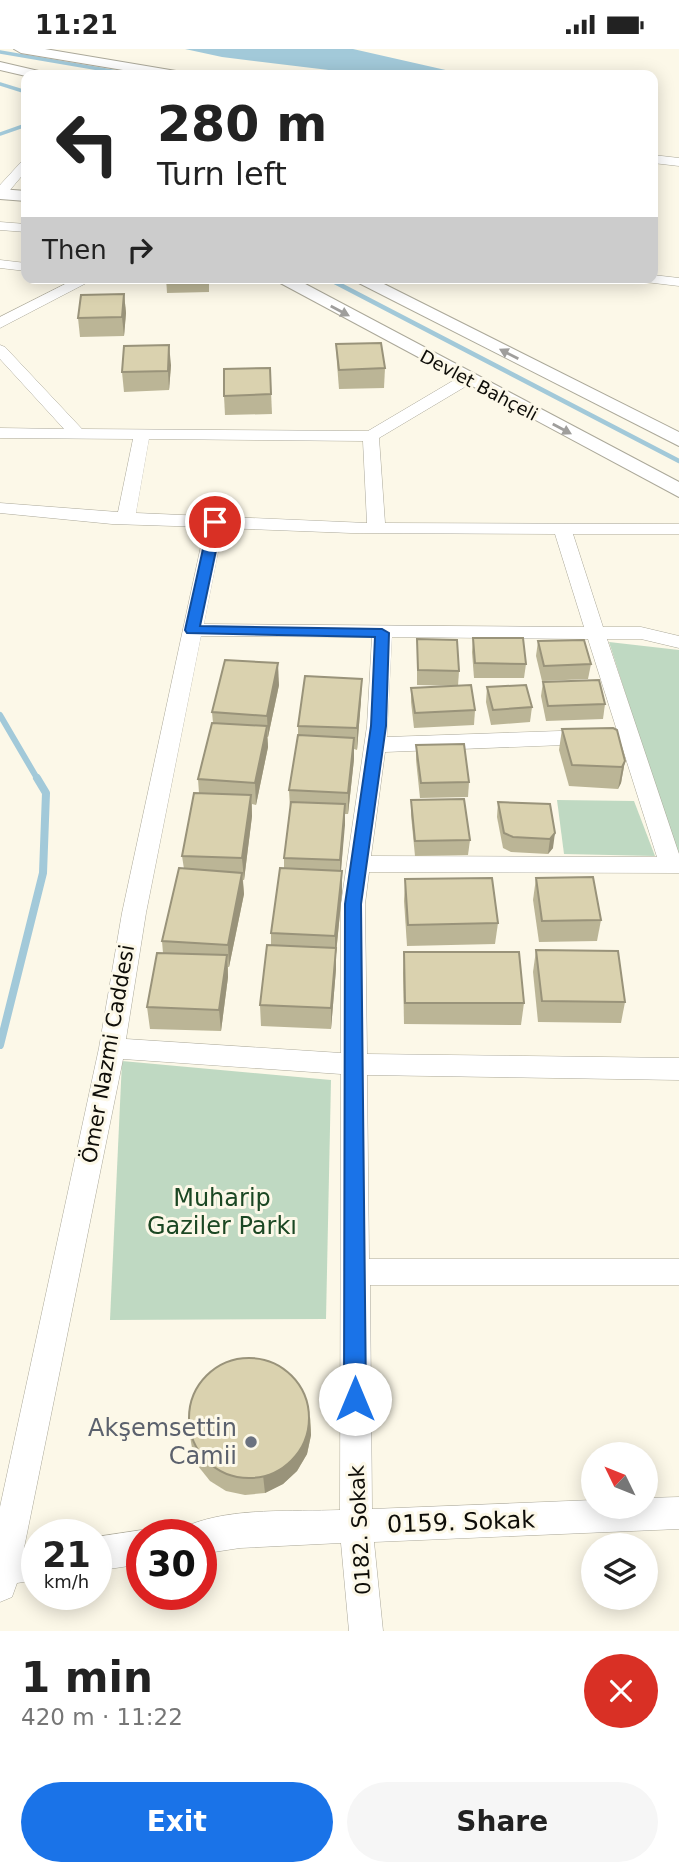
<!DOCTYPE html>
<html lang="en">
<head>
<meta charset="utf-8">
<style>
	:root { --surface:#fff; --page:#f6f6f6; --text:#222; --muted:#767676; --accent:#1a73e8 }
	body { margin:0; font-family:"DejaVu Sans",sans-serif; background:var(--page); color:var(--text); height:100vh; display:flex; flex-direction:column; font-size:26px; white-space:nowrap }
	* { box-sizing:border-box; margin:0 }
	p { font-size:23px; color:var(--muted) }
	.icon { flex:none; width:38px; height:38px; fill:none; stroke:currentColor; stroke-width:2; stroke-linecap:round; stroke-linejoin:round }
	.map { position:relative; height:1582px; overflow:hidden }
	.panel { display:flex; flex-direction:column; background:var(--surface); flex:1 }
	.panel>* { flex:none }
	.hud { position:absolute; left:21px; top:21px; width:637px; height:214px; border-radius:14px; box-shadow:0 4px 18px #0003; background:#fff; color:var(--text); overflow:hidden }
	.needle { width:46px; rotate:313deg }
	.buttons { position:absolute; left:581px; top:1393px; display:grid; gap:14px }
	.buttons a { display:grid; place-items:center; width:77px; height:77px; border-radius:50%; background:var(--surface); box-shadow:0 4px 18px #0003; font-size:35px }
	.speed { position:absolute; left:21px; top:1470px; display:flex; gap:14px; font-size:35px; font-weight:700; text-align:center }
	.speed>* { display:grid; place-content:center; width:91px; height:91px; border-radius:50%; background:var(--surface); box-shadow:0 4px 18px #0003; line-height:1 }
	.speed small { font-size:18px; font-weight:400 }
	.speed .limit { border:10px solid #d22; background:#fff; color:#111 }
	.pin { position:absolute; display:grid; place-items:center; width:60px; height:60px; color:#fff; margin:-30px; border:4px solid #fff; border-radius:50%; box-shadow:0 2px 7px #0007 }
	.me { position:absolute; width:77px; margin:-38px; rotate:0deg; stroke-linejoin:round; filter:drop-shadow(0 0 5px #0008) }
	.turn { display:flex; align-items:center; gap:24px; height:147px; padding:0 21px; font-size:32px }
	.turn .icon { width:91px; height:91px; stroke-width:2.5 }
	.turn b { display:block; font-size:49px; line-height:60px }
	.then { display:flex; align-items:center; height:66px; padding:0 21px; background:#0003; gap:14px; font-size:26px }
	.round { display:grid; place-items:center; flex:none; width:74px; height:74px; border-radius:37px; background:var(--page) }
	.head { display:flex; align-items:center; justify-content:space-between; height:119px; padding:0 21px }
	h1 { font-size:42px; font-weight:700; line-height:52px }
	.action { display:flex; gap:14px; margin-top:auto; padding:14px 21px }
	.action a { flex:1; height:80px; border-radius:42px; background:var(--accent); color:#fff; font-size:28px; font-weight:700; line-height:80px; text-align:center }
	.action a+a { background:var(--page); color:var(--text) }
	.status { display:flex; justify-content:space-between; align-items:center; height:49px; padding:0 35px; background:var(--surface); direction:ltr }
	.status svg { height:19px; fill:currentColor }
	.map>svg:first-child { display:block }
	.green { fill:#bfd9c2 }
	.water { fill:#a2c9d9 }
	.lines { fill:none; stroke-linecap:round; stroke-linejoin:round }
	.stream-far3 { stroke:#a2c9d9; stroke-width:3.5 }
	.stream-far2 { stroke:#a2c9d9; stroke-width:4.5 }
	.stream-far1 { stroke:#a2c9d9; stroke-width:6 }
	.stream { stroke:#a2c9d9; stroke-width:8 }
	.minor-casing { stroke:#aba899; stroke-width:1 }
	.tertiary-casing { stroke:#aba899; stroke-width:2 }
	.minor { fill:#fff; fill-rule:evenodd }
	.tertiary { fill:#fff; fill-rule:evenodd }
	.wall { fill:#bbb596 }
	.shaded-wall { fill:#99937a }
	.building { fill:#dad2af; stroke:#99937a; stroke-width:2 }
	.oneway { fill:#9f9e9c }
	.route { fill:#1a73e8; stroke:#114b97; stroke-width:2 }
	.worship-dot { fill:#6b7280; stroke:#fcf8e8; stroke-width:2.5 }
	.labels { text-anchor:middle; dominant-baseline:central; stroke-width:6; stroke-linejoin:round; paint-order:stroke }
	.far-street-label { font-size:18px; fill:#0e0d08; stroke:#fcf8e8 }
	.street-label { font-size:21px; fill:#0e0d08; stroke:#fcf8e8 }
	.near-park-label { font-size:24px; fill:#1b4723; stroke:#fcf8e8 }
	.near-worship-label { font-size:24px; fill:#5b616d; stroke:#fcf8e8; text-anchor:end }
	.near-street-label { font-size:24px; fill:#0e0d08; stroke:#fcf8e8 }
</style>
</head>
<body>
<div class="status"><b>11:21</b><svg viewBox="0 0 49 12"><path d="M0 12V9h3v3zM5 12V6h3v6zM10 12V3h3v9zM15 12V0h3v12zM26 1h20v11H26zM47 4h2v5h-2z"/></svg></div>
<div class="map">
<svg width="679" height="1582" viewBox="0 0 679 1582">
	<rect width="100%" height="100%" fill="#fcf8e8"/>
	<!-- green -->
	<g class="green">
		<polygon points="609,593 679,601 679,804 676,803"/>
		<polygon points="557,751 634,752 655,807 564,805"/>
		<polygon points="122,1012 331,1031 326,1270 110,1271"/>
	</g>
	<!-- water -->
	<polygon class="water" points="185,0 353,0 450,22 487,26 370,26 222,8"/>
	<g class="lines">
		<!-- stream-far3 -->
		<g class="stream-far3">
			<polyline points="0,3 135,26"/>
			<polyline points="0,35 26,43"/>
			<polyline points="0,85 26,76"/>
		</g>
		<!-- stream-far2 -->
		<polyline class="stream-far2" points="327,229 679,412"/>
		<!-- stream-far1 -->
		<polyline class="stream-far1" points="0,666 38,731"/>
		<!-- stream -->
		<polyline class="stream" points="0,996 43,824 46,744 37,729"/>
		<!-- minor casing -->
		<g class="minor-casing">
			<g id="minor">
				<polygon points="653,106 679,109 679,117 653,114"/>
				<polygon points="26,111 26,122 5,147 0,148 0,136 22,112"/>
				<polygon points="0,173 26,175 26,183 0,181"/>
				<polygon points="0,211 26,214 26,222 0,219"/>
				<polygon points="653,226 679,229 679,237 645,233 638,229 653,229"/>
				<polygon points="77,229 96,229 0,279 0,268"/>
				<path d="M0 296 5 298 82 380 368 382 461 327H473L475 330 473 333 379 389 385 474 679 475V485H573L603 578H641L679 587V599L641 590H607L679 805V824L369 823 365 855 367 1005 679 1009V1031L367 1026 369 1210H679V1236H370L372 1460 593 1451V1458H646V1449L679 1448V1480L374 1493 383 1582H349L341 1494 240 1499 201 1505V1486H185L189 1476C234 1458 292 1463 340 1461L341 1025 123 1010 24 1499 37 1497V1531L17 1534 12 1548 0 1553V1458L99 999 122 864 205 478 112 475 0 464V454L118 463 133 390 0 389V379L64 380 0 310ZM149 390 363 392 367 474 136 464ZM223 479 351 484 555 485 584 578 204 575ZM201 587 372 588 367 677 341 855V1004L126 990 146 864ZM392 588 588 590 657 808 371 807 385 703 589 695 597 693 600 688 597 683 589 681 387 688Z"/>
				<polygon points="142,1481 153,1486 142,1486 142,1515 96,1522 96,1488"/>
			</g>
		</g>
		<!-- tertiary casing -->
		<g class="tertiary-casing">
			<g id="tertiary">
				<polygon points="14,0 45,0 176,22 183,26 153,26 21,4"/>
				<polygon points="0,13 43,23 45,26 26,27 0,21"/>
				<polygon points="0,140 26,142 26,152 0,150"/>
				<polygon points="271,229 294,229 679,433 679,448"/>
				<polygon points="349,229 372,229 679,383 679,397"/>
			</g>
		</g>
		<!-- minor -->
		<use href="#minor" class="minor"/>
		<!-- tertiary -->
		<use href="#tertiary" class="tertiary"/>
	</g>
	<!-- wall -->
	<g class="wall">
		<polygon points="166,229 209,229 209,243 167,244"/>
		<polygon points="124,245 126,264 124,287 80,288 78,269"/>
		<polygon points="336,295 385,319 384,339 339,340 337,315"/>
		<polygon points="171,316 169,341 124,343 122,323"/>
		<polygon points="270,319 272,365 225,366 224,347"/>
		<polygon points="473,589 526,615 524,629 474,629 472,603"/>
		<polygon points="417,590 459,622 458,637 417,636"/>
		<polygon points="538,592 591,615 588,630 542,632 536,607"/>
		<polygon points="543,633 605,655 603,670 546,672 541,647"/>
		<polygon points="279,636 268,688 267,688 268,698 256,756 252,755 252,767 244,831 243,831 244,845 229,918 228,918 228,928 221,982 150,980 147,958 163,904 162,892 184,820 182,807 199,744 198,730 213,674 212,663"/>
		<polygon points="487,638 532,658 530,673 491,676 486,653"/>
		<polygon points="411,639 475,661 474,676 414,679 411,653"/>
		<polygon points="361,651 357,701 354,700 354,710 348,765 345,765 341,822 342,843 336,905 336,920 331,980 261,977 260,956 271,896 271,884 284,819 284,809 290,759 289,741 298,686 298,677"/>
		<polygon points="562,680 625,712 621,734 618,740 569,737 559,701"/>
		<polygon points="416,696 469,733 468,748 420,749 416,711"/>
		<polygon points="411,751 470,791 468,806 415,807 411,766"/>
		<polygon points="498,753 550,755 553,799 548,805 511,803 503,799 497,768"/>
		<polygon points="536,829 601,871 597,892 539,893 533,851"/>
		<polygon points="405,830 498,874 495,895 407,897 404,852"/>
		<polygon points="536,901 625,953 621,974 538,973 533,923"/>
		<polygon points="404,903 524,954 521,976 404,975 403,924"/>
		<polygon points="310,1368 311,1386 307,1405 297,1422 283,1435 265,1444 245,1446 226,1442 210,1432 198,1417 192,1399 189,1381"/>
	</g>
	<!-- shaded-wall -->
	<g class="shaded-wall">
		<polygon points="124,245 126,264 124,287 122,268"/>
		<polygon points="169,296 171,316 169,341 168,322"/>
		<polygon points="278,614 279,636 268,688 267,667"/>
		<polygon points="362,630 361,651 357,701 357,679"/>
		<polygon points="267,677 268,698 256,756 255,734"/>
		<polygon points="354,689 354,710 348,765 348,744"/>
		<polygon points="625,712 621,734 618,740 622,718"/>
		<polygon points="251,746 252,767 244,831 242,809"/>
		<polygon points="345,755 345,776 340,832 340,811"/>
		<polygon points="555,784 553,799 548,805 550,790"/>
		<polygon points="342,822 342,843 336,905 336,920 331,980 331,959 335,903 335,887"/>
		<polygon points="242,824 244,845 229,918 228,896"/>
		<polygon points="227,906 228,928 221,982 219,961"/>
		<polygon points="310,1368 311,1386 307,1405 297,1422 283,1435 265,1444 263,1426"/>
	</g>
	<!-- building -->
	<g class="building">
		<polygon points="166,229 208,229 166,231"/>
		<polygon points="124,245 122,268 78,269 81,246"/>
		<polygon points="381,294 385,319 339,321 336,295"/>
		<polygon points="169,296 168,322 122,323 124,297"/>
		<polygon points="270,319 271,345 224,347 224,320"/>
		<polygon points="473,589 523,589 526,615 475,614"/>
		<polygon points="417,590 457,591 459,622 418,621"/>
		<polygon points="584,591 591,615 544,617 538,592"/>
		<polygon points="225,611 278,614 267,667 212,663"/>
		<polygon points="305,627 362,630 357,679 298,677"/>
		<polygon points="599,631 605,655 548,657 543,633"/>
		<polygon points="471,636 475,661 415,664 411,639"/>
		<polygon points="526,636 532,658 493,661 487,638"/>
		<polygon points="212,674 267,677 255,734 198,730"/>
		<polygon points="613,679 617,681 625,712 622,718 572,716 562,680"/>
		<polygon points="298,686 354,689 348,744 289,741"/>
		<polygon points="464,695 469,733 421,734 416,696"/>
		<polygon points="194,744 251,746 242,809 182,807"/>
		<polygon points="464,750 470,791 415,792 411,751"/>
		<polygon points="291,753 345,755 340,811 284,809"/>
		<polygon points="498,753 550,755 555,784 550,790 513,788 504,784"/>
		<polygon points="179,819 242,824 228,896 162,892"/>
		<polygon points="280,819 342,822 335,887 271,884"/>
		<polygon points="593,828 601,871 542,872 536,829"/>
		<polygon points="492,829 498,874 408,876 405,830"/>
		<polygon points="267,896 336,899 331,959 260,956"/>
		<polygon points="536,901 618,902 625,953 542,952"/>
		<polygon points="404,903 519,903 524,954 405,954"/>
		<polygon points="157,904 227,906 219,961 147,958"/>
		<circle cx="249" cy="1369" r="60"/>
	</g>
	<!-- one-way arrows -->
	<defs><path id="oneway-solid" d="M-6-.8H1V-3.2L6.5 0L1 3.2V.8H-6Z" transform="scale(1.75)"/></defs>
	<g class="oneway">
		<use href="#oneway-solid" transform="translate(340 262) rotate(28)"/>
		<use href="#oneway-solid" transform="translate(509 305) rotate(-153)"/>
		<use href="#oneway-solid" transform="translate(562 380) rotate(28)"/>
	</g>
	<!-- route -->
	<polygon class="route" points="215,470 222,473 200,577 382,580 389,584 386,677 361,855 366,1350 363,1358 355,1361 348,1358 344,1350 345,855 371,677 375,588 187,584 185,581 209,473"/>
	<!-- markers -->
	<circle class="worship-dot" cx="251" cy="1393" r="7"/>
	<g class="labels">
		<!-- far-street labels -->
		<g class="far-street-label">
			<text transform="translate(479 336) rotate(28)">Devlet Bahçeli</text>
		</g>
		<!-- street labels -->
		<g class="street-label">
			<text transform="translate(108 1005) rotate(-80)">Ömer Nazmi Caddesi</text>
			<text transform="translate(360 1481) rotate(-93)">0182. Sokak</text>
		</g>
		<!-- near-park labels -->
		<g class="near-park-label">
			<text x="222" y="1149">Muharip<tspan x="222" dy="28">Gaziler Parkı</tspan></text>
		</g>
		<!-- near-worship labels -->
		<g class="near-worship-label">
			<text x="237" y="1379">Akşemsettin<tspan x="237" dy="28">Camii</tspan></text>
		</g>
		<!-- near-street labels -->
		<g class="near-street-label">
			<text transform="translate(461 1473) rotate(-2)">0159. Sokak</text>
		</g>
	</g>
</svg>
<div class="buttons">
<a><svg class="needle" viewBox="-14 -14 28 28"><path d="M0-13l5 13h-10z" fill="#e53935"/><path d="M0 13l5-13h-10z" fill="#767676"/></svg></a>
<a><svg class="icon" aria-label="layers" viewBox="0 0 24 24"><path d="M12 4l9 5-9 5-9-5zM3 14l9 5 9-5"/></svg></a>
</div>
<div class="speed"><div>21<small>km/h</small></div><div class="limit">30</div></div>
<div class="pin" style="left:215px;top:473px;background:#d93025"><svg class="icon" aria-label="arrive" viewBox="0 0 24 24"><path d="M6 21V4h12l-3 4 3 4H6"/></svg></div>
<svg class="me" style="left:355px;top:1350px" viewBox="-20 -20 40 40"><circle r="19" fill="#fff"/><path d="M0-13L10 11 0 6-10 11z" fill="#1a73e8"/></svg>
<div class="hud">
<div class="turn"><svg class="icon" aria-label="left" viewBox="0 0 24 24"><path d="M17 20v-9H6M10 6l-5 5 5 5"/></svg><div><b>280 m</b>Turn left</div></div>
<div class="then">Then<svg class="icon" aria-label="right" viewBox="0 0 24 24"><path d="M7 20v-9h11M14 6l5 5-5 5"/></svg></div>
</div>
</div>
<section class="panel">
<div class="head"><div><h1>1 min</h1><p>420 m · 11:22</p></div><a class="round" style="background:#d93025;color:#fff"><svg class="icon" aria-label="close" viewBox="0 0 24 24"><path d="M6 6l12 12M18 6L6 18"/></svg></a></div>
<div class="action"><a>Exit</a><a>Share</a></div>
</section>
</body>
</html>
